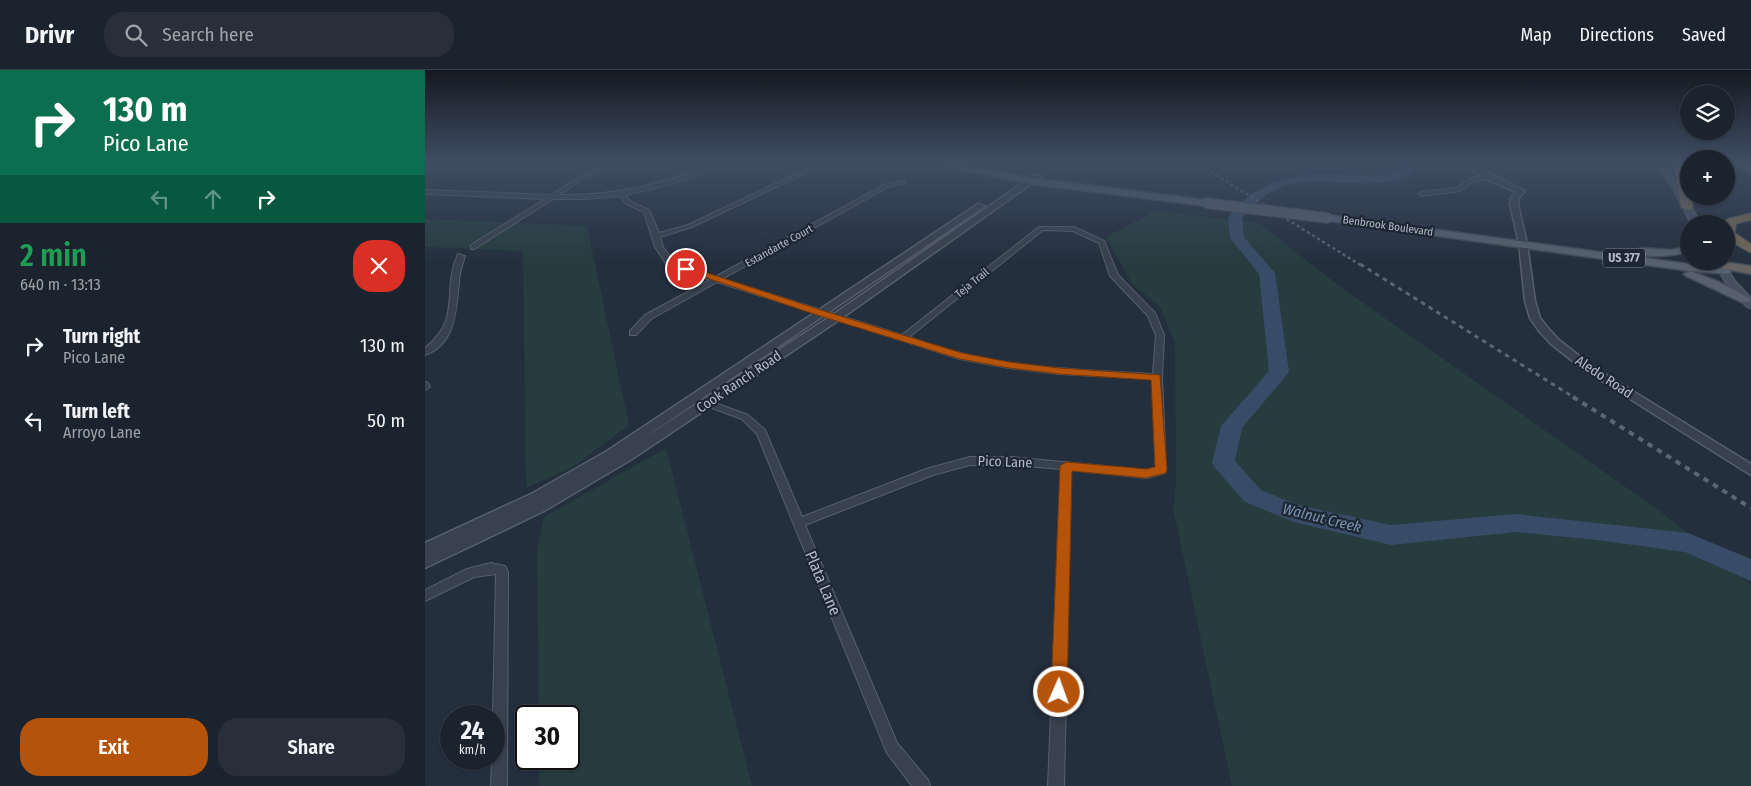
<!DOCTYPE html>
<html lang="en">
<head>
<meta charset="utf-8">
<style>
	:root { --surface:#1b232e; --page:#282f3a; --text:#f1f3f6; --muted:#a0a4aa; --line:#39404a; --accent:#b45309 }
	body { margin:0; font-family:"Fira Sans Condensed",sans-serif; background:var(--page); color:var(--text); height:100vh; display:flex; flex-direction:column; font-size:19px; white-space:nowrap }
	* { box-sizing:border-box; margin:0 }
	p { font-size:16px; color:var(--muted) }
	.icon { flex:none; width:28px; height:28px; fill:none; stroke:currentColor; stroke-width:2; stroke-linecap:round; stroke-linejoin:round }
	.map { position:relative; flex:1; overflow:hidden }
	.side { display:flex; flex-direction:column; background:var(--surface); width:425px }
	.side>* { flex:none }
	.banner { background:#0b6e4f; color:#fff; overflow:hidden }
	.buttons { position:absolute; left:1255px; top:15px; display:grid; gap:10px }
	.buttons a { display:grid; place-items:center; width:55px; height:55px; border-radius:50%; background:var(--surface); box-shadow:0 1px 4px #0004,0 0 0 1px var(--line); font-size:25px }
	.speed { position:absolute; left:15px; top:635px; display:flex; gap:10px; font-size:25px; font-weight:700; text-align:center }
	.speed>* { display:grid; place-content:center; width:65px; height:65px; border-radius:50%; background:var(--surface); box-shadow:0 1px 4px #0004,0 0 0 1px var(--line); line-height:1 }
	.speed small { font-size:12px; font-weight:400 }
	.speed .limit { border:2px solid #111; border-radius:8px; background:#fff; color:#111 }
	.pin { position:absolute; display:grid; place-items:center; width:42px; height:42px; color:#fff; margin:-21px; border:2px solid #fff; border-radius:50%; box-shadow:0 1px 5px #0007 }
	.me { position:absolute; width:55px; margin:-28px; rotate:2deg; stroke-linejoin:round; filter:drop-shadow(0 0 4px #0008) }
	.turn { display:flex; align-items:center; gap:18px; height:105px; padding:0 20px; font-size:22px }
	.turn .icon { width:65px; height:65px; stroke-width:2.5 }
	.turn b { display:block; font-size:35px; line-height:42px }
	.lanes { display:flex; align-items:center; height:48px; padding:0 20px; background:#0003; justify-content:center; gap:25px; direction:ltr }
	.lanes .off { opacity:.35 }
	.round { display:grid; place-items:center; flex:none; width:52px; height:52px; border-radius:20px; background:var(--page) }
	.summary { display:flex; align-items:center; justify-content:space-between; height:85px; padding:0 20px }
	h1 { font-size:30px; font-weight:600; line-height:38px; color:#1e9e55 }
	.cta { display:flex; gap:10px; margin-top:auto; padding:10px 20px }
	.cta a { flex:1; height:58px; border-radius:20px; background:var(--accent); color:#fff; font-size:20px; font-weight:600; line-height:58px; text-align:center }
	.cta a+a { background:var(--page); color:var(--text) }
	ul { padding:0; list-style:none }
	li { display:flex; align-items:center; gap:15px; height:75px; padding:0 20px }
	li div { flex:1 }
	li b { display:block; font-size:19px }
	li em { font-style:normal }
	header { display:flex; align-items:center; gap:30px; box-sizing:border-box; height:70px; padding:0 25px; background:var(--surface); border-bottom:1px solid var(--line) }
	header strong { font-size:24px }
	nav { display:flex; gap:28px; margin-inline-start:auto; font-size:18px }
	.search { width:350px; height:45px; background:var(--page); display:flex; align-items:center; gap:12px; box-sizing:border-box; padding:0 18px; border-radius:20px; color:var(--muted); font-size:19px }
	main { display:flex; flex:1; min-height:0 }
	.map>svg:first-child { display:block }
	.green { fill:#263c3f }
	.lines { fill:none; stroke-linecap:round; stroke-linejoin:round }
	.river { fill:#394c67; fill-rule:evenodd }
	.minor-casing { stroke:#565f6c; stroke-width:2 }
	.tertiary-casing { stroke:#565f6c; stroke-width:3 }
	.secondary-casing { stroke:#565f6c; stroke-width:2 }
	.primary-casing { stroke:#414a57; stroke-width:3 }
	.trunk-casing { stroke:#434c59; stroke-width:3 }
	.motorway-casing { stroke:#434c59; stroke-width:2 }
	.minor { fill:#38414e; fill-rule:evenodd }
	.tertiary { fill:#38414e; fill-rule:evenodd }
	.secondary { fill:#465061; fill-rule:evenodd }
	.primary { fill:#56606e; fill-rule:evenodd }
	.trunk { fill:#656462; fill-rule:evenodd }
	.motorway { fill:#746855; fill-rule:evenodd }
	.rail-far2 { stroke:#5a6575; stroke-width:2.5; stroke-dasharray:3 3; stroke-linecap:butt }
	.rail-far1 { stroke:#5a6575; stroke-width:3; stroke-dasharray:4.5 4.5; stroke-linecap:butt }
	.rail { stroke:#5a6575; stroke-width:4; stroke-dasharray:5.5 5.5; stroke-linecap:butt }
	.primary-bridge-casing { stroke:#414a57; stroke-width:12; stroke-linecap:butt }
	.primary-bridge { stroke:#56606e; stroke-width:10 }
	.route { fill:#b45309; stroke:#753606 }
	.labels { text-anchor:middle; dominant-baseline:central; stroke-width:4.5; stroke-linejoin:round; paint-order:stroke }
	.far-street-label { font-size:11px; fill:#b4bcc9; stroke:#1d2633 }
	.shield { fill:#1d2633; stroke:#878f9c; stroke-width:1 }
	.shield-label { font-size:12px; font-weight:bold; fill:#b4bcc9 }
	.street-label { font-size:14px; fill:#b4bcc9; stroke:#1d2633 }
	.water-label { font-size:15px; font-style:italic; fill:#7c92b1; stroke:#1d2633 }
	.near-street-label { font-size:16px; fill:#b4bcc9; stroke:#1d2633 }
</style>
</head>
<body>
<header>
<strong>Drivr</strong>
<div class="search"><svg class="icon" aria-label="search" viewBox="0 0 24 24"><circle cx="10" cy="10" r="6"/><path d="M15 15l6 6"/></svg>Search here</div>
<nav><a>Map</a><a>Directions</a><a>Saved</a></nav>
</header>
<main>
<section class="side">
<div class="banner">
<div class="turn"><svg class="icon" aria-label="right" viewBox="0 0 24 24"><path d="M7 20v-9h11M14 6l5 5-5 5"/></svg><div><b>130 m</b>Pico Lane</div></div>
<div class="lanes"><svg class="icon off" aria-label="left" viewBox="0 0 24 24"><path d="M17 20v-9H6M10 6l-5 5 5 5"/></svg><svg class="icon off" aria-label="ahead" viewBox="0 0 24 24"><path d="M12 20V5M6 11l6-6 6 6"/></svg><svg class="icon" aria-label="right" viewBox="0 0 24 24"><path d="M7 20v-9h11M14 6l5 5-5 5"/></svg></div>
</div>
<div class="summary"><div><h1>2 min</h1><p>640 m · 13:13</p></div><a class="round" style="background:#d93025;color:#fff"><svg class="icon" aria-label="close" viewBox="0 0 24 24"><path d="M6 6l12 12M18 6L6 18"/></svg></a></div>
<ul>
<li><svg class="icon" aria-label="right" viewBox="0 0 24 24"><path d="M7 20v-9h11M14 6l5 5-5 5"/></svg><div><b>Turn right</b><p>Pico Lane</p></div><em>130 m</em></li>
<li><svg class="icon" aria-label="left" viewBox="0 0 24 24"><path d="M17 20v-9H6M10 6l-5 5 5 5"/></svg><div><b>Turn left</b><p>Arroyo Lane</p></div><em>50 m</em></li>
</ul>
<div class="cta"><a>Exit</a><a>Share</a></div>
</section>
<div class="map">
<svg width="1326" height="716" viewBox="0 0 1326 716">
	<rect width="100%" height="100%" fill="#242f3e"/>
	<!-- green -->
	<g class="green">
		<polygon points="731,141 834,153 917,218 1235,441 1326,515 1326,716 807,716 748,438 751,415 750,273 735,237 707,214 681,167"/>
		<polygon points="0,149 162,156 204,355 149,396 101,418 98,181 0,177"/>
		<polygon points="241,378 327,716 114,716 114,689 144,689 144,646 114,646 112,481 119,447"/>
	</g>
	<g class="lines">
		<!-- river -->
		<path class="river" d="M973 92H985L988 101 986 104C942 127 886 97 843 124 833 130 825 140 817 148L819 167 850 203 864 302 817 358 810 391 836 420 873 435 966 455 1091 444 1263 463 1326 489V511L1260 482 1172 470 1091 462 966 475 869 452 820 432 790 398 787 393 796 356 844 301 834 204 805 168 803 147C829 110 875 102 918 104 937 105 957 109 975 99Z"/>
		<!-- minor casing -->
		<g class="minor-casing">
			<g id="minor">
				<path d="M188 92H195L160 108 134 125C189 126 239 115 289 92H296C274 108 227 120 200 125L206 132 224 140 234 163 263 155 396 92H403L267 157 235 167 238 177 248 191 290 207 459 115 480 111V113L463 117 297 209 477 265 614 157H649L679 171 693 205 730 243 739 265 737 307 741 400 740 403 721 408 646 400 639 716H623L636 399 587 395H545L508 405 380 455 472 673 503 710 505 716H487L462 683 332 364 317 349 279 335 277 333 282 330 323 345 340 360 377 447 501 399 545 387H587L721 400 731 398 727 309 634 304 584 298 535 289 292 212 226 249 211 265H205V261L220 245 285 210 242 195 230 177 219 142 202 134 194 126 159 129H128L49 179H46V175L120 129 0 124V120L126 125 156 106ZM618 160 648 161 674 173 685 206 723 246 731 265 728 304C664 300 598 299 536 283 518 279 501 273 484 267Z"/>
				<polygon points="1064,105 1066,106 1066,108 1047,112 1036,121 996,126 993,124 996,122 1032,118 1043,109"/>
				<path d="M33 184 40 186C37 195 34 204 34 213 31 240 31 274 0 285V278C38 248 16 221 33 184Z"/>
				<polygon points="0,312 3,313 5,317 0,320"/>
				<polygon points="66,493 80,496 83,502 82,716 66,716 67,689 69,689 68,646 71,504 49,507 0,531 0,520 42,499"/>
			</g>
		</g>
		<!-- tertiary casing -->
		<g class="tertiary-casing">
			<g id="tertiary">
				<polygon points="1033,92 1042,92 1100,121 1094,128 1093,134 1102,174 1110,231 1115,248 1122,257 1134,270 1167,296 1326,394 1326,405 1159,300 1126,274 1114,261 1105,248 1100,231 1094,174 1085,134 1086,128 1091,122 1061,109"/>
				<polygon points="609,105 616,107 414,250 207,389 119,441 0,498 0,473 108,423 182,381 553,134 560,136 213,372 406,246"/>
			</g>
		</g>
		<!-- secondary casing -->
		<g class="secondary-casing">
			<g id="secondary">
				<polygon points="1229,92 1237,92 1257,120 1276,154 1266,154 1249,120"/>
				<polygon points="1288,191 1298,191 1310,211 1326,228 1326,238 1322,237 1302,215"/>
			</g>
		</g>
		<!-- primary casing -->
		<g class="primary-casing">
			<g id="primary">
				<polygon points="508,92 523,92 606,108 781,130 786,133 781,136 606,114 512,95"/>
				<polygon points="903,145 1300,199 1304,200 1306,202 1304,204 1265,201 1294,212 1326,229 1324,232 1316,232 1261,206 1259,204 1265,201 899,150 898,148"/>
				<path d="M1264 176V182C1251 185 1221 190 1211 181L1216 178 1247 180Z"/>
			</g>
		</g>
		<!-- trunk casing -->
		<g class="trunk-casing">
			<polygon id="trunk" points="1291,191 1326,196 1326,204 1291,197 1289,194"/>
		</g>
		<!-- motorway casing -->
		<g class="motorway-casing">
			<g id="motorway">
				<polygon points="1249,92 1259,92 1264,126 1266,126 1268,137 1266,139 1262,140 1256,137"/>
				<polygon points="1307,92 1319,92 1326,95 1326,102"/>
				<polygon points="1326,143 1326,150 1311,154 1310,163 1326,174 1326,183 1301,169 1301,154 1299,154 1302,149"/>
			</g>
		</g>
		<!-- minor -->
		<use href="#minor" class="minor"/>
		<!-- tertiary -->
		<use href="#tertiary" class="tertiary"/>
		<!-- secondary -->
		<use href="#secondary" class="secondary"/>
		<!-- primary -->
		<use href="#primary" class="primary"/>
		<!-- trunk -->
		<use href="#trunk" class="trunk"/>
		<!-- motorway -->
		<use href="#motorway" class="motorway"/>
		<!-- rail-far2 -->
		<polyline class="rail-far2" points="770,92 937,196"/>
		<!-- rail-far1 -->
		<polyline class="rail-far1" points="935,194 1150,328"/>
		<!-- rail -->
		<polyline class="rail" points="1148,327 1326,438"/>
		<!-- primary-bridge casing -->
		<g class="primary-bridge-casing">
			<polyline id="primary-bridge" points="781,133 903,148"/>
		</g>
		<!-- primary-bridge -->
		<use href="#primary-bridge" class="primary-bridge"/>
	</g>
	<!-- sky -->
	<linearGradient id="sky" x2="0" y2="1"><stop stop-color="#141a22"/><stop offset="0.48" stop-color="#3f4d63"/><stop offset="1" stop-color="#3f4d63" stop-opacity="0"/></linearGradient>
	<rect width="1326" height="192" fill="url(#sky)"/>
	<!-- route -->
	<polygon class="route" points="258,197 264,197 399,241 537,283 584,292 634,298 735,305 742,400 741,403 721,408 647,401 642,622 640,627 634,629 628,627 626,622 635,396 641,392 721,399 730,397 726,310 634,304 584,298 535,289 392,245 258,200"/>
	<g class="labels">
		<!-- far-street labels -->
		<g class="far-street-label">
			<text transform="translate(963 156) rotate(8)">Benbrook Boulevard</text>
			<text transform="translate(354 176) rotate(-29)">Estandarte Court</text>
			<text transform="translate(547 213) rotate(-39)">Teja Trail</text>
		</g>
		<!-- shield labels -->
		<rect class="shield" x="1178" y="178.5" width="42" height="19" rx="4"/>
		<g class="shield-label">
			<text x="1199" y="188">US 377</text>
		</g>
		<!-- street labels -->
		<g class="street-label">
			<text transform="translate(1179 307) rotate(33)">Aledo Road</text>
			<text transform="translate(314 312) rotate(-34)">Cook Ranch Road</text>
			<text transform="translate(580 392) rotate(2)">Pico Lane</text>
		</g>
		<!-- water labels -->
		<g class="water-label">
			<text transform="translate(897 448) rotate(14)">Walnut Creek</text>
		</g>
		<!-- near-street labels -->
		<g class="near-street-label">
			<text transform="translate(398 513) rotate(67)">Plata Lane</text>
		</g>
	</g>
</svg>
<div class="buttons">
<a><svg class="icon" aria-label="layers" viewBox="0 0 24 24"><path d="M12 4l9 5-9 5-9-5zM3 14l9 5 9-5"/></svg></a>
<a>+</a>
<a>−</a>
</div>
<div class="speed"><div>24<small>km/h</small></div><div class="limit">30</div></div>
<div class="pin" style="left:261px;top:199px;background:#d93025"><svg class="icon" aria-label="arrive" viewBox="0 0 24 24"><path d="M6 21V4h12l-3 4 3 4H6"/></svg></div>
<svg class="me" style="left:634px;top:622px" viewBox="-20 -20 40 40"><circle r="17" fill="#b45309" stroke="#fff" stroke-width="3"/><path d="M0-11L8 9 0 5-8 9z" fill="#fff"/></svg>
</div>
</main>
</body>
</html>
